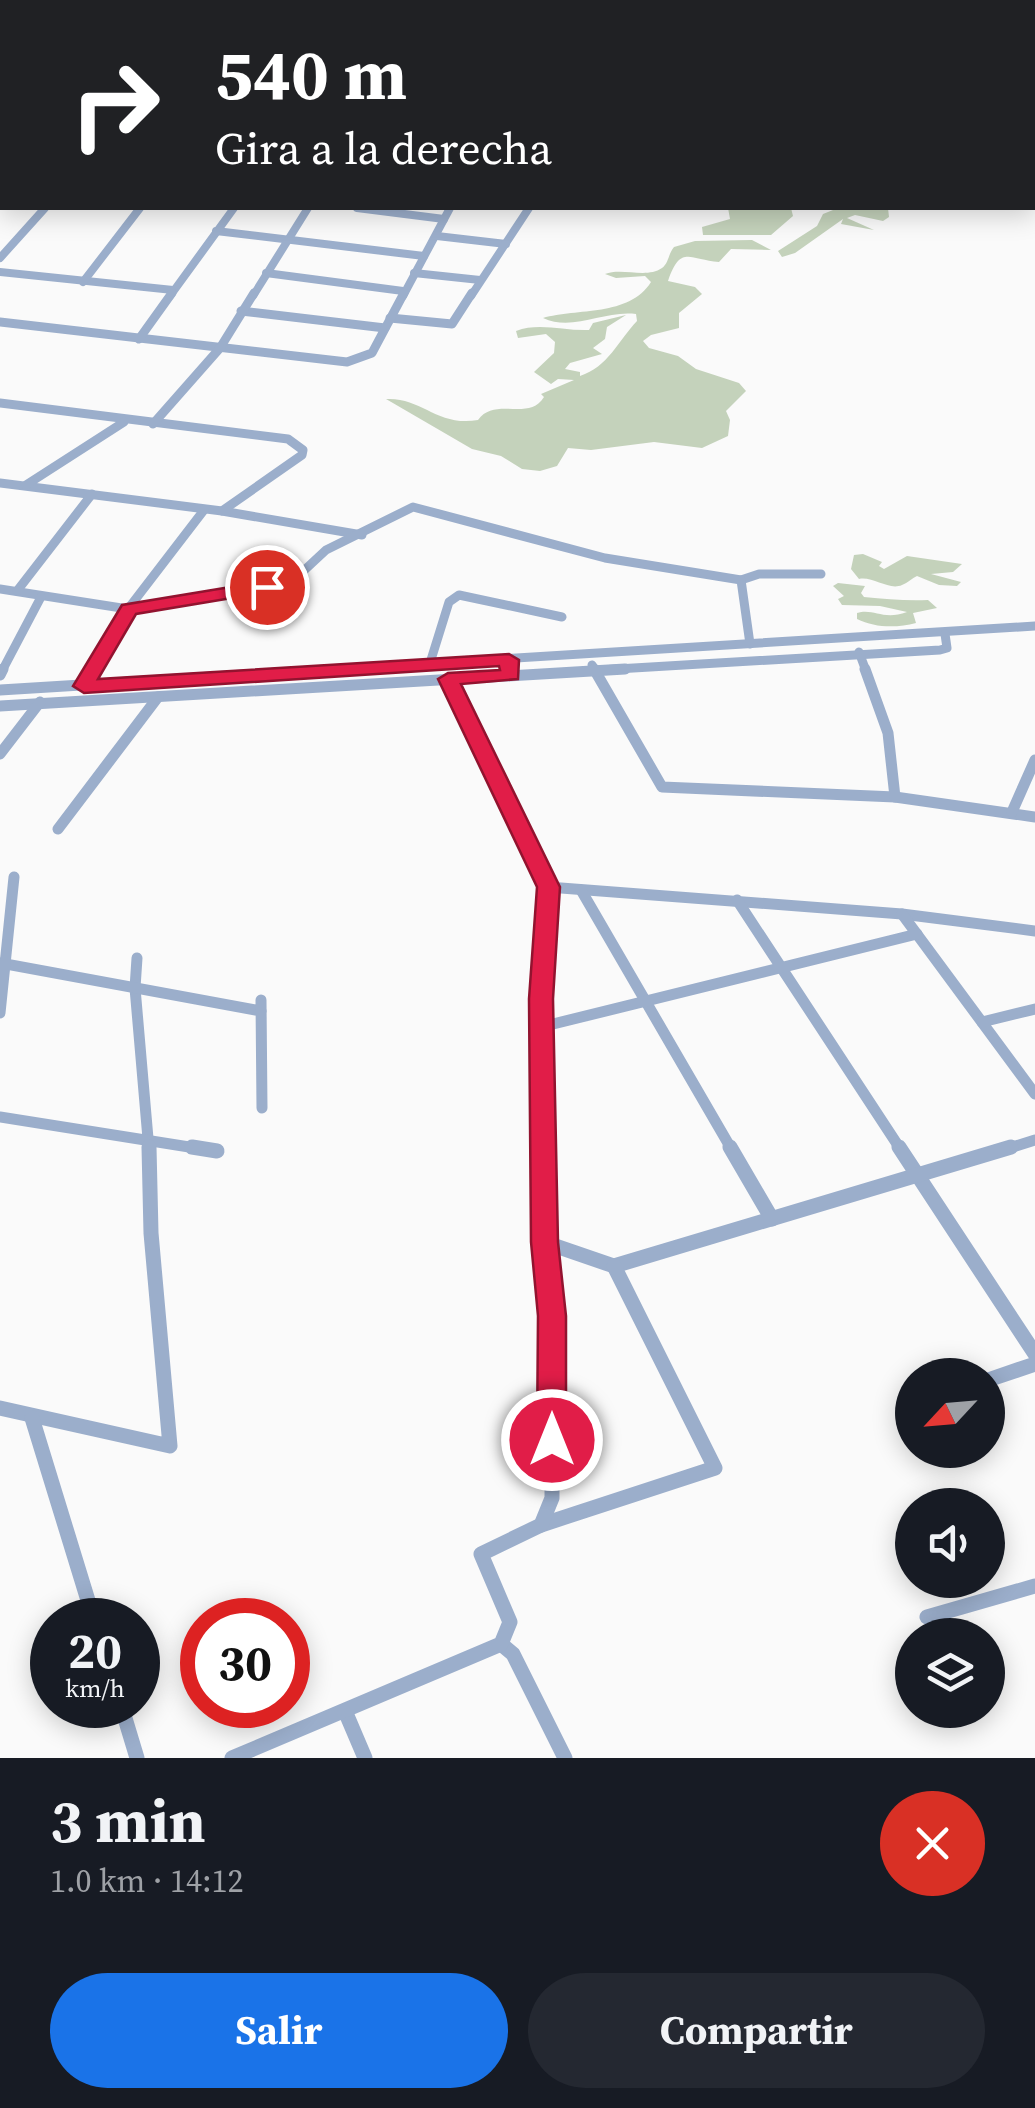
<!DOCTYPE html>
<html lang="es">
<head>
<meta charset="utf-8">
<style>
	:root { --surface:#171b24; --page:#242831; --text:#f1f3f6; --muted:#9ea1a6; --accent:#1a73e8 }
	body { margin:0; font-family:"Source Serif 4",serif; background:var(--page); color:var(--text); height:100vh; display:flex; flex-direction:column; font-size:38px; white-space:nowrap }
	* { box-sizing:border-box; margin:0 }
	p { font-size:32px; color:var(--muted) }
	.icon { flex:none; width:55px; height:55px; fill:none; stroke:currentColor; stroke-width:2; stroke-linecap:round; stroke-linejoin:round }
	.map { position:relative; height:1758px; overflow:hidden }
	.side { display:flex; flex-direction:column; background:var(--surface); flex:1 }
	.side>* { flex:none }
	.banner { position:absolute; left:0px; top:0px; width:1035px; height:210px; box-shadow:0 5px 25px #0003; background:#202124; color:#fff; overflow:hidden }
	.needle { width:65px; rotate:244deg }
	.fabs { position:absolute; left:895px; top:1358px; display:grid; gap:20px }
	.fabs a { display:grid; place-items:center; width:110px; height:110px; border-radius:50%; background:var(--surface); box-shadow:0 5px 25px #0003; font-size:50px }
	.speed { position:absolute; left:30px; top:1598px; display:flex; gap:20px; font-size:50px; font-weight:700; text-align:center }
	.speed>* { display:grid; place-content:center; width:130px; height:130px; border-radius:50%; background:var(--surface); box-shadow:0 5px 25px #0003; line-height:1 }
	.speed small { font-size:25px; font-weight:400 }
	.speed .limit { border:15px solid #d22; background:#fff; color:#111 }
	.pin { position:absolute; display:grid; place-items:center; width:85px; height:85px; color:#fff; margin:-42px; border:5px solid #fff; border-radius:50%; box-shadow:0 2px 10px #0007 }
	.me { position:absolute; width:110px; margin:-55px; rotate:0deg; stroke-linejoin:round; filter:drop-shadow(0 0 8px #0008) }
	.turn { display:flex; align-items:center; gap:35px; height:210px; padding:0 50px; font-size:45px }
	.turn .icon { width:130px; height:130px; stroke-width:2.5 }
	.turn b { display:block; font-size:70px; line-height:85px }
	.round { display:grid; place-items:center; flex:none; width:105px; height:105px; border-radius:52px; background:var(--page) }
	.head { display:flex; align-items:center; justify-content:space-between; height:170px; padding:0 50px }
	h1 { font-size:60px; font-weight:700; line-height:75px }
	.primary-button { display:flex; gap:20px; margin-top:auto; padding:20px 50px }
	.primary-button a { flex:1; height:115px; border-radius:60px; background:var(--accent); color:#fff; font-size:40px; font-weight:700; line-height:115px; text-align:center }
	.primary-button a+a { background:var(--page); color:var(--text) }
	.map>svg:first-child { display:block }
	.green { fill:#c4d2bb }
	.lines { fill:none; stroke-linecap:round; stroke-linejoin:round }
	.minor-far3 { stroke:#9baecb; stroke-width:8 }
	.minor-far2 { stroke:#9baecb; stroke-width:9 }
	.minor-far1 { stroke:#9baecb; stroke-width:11 }
	.minor { stroke:#9baecb; stroke-width:15 }
	.route { fill:#e11d48; stroke:#92132f; stroke-width:2.5 }
</style>
</head>
<body>
<div class="map">
<svg width="1035" height="1758" viewBox="0 0 1035 1758">
	<rect width="100%" height="100%" fill="#fafafa"/>
	<!-- green -->
	<g class="green">
		<polygon points="728,208 791,208 793,216 771,235 703,235 702,227 730,219"/>
		<polygon points="831,208 888,208 889,217 883,221 855,215 847,218 874,230 841,224 843,219 795,253 782,257 778,251 817,226 823,214 833,210"/>
		<path d="M752 240 771 250 731 249 719 262C689 260 681 244 668 281L695 287 702 294 679 313V328L651 335 643 341 649 348 678 356 696 369 739 383 746 391 726 411 730 420 728 436 702 448 654 442 591 450 568 448 557 466 540 471 522 469 501 456 472 449 386 399C422 397 437 427 478 420 495 396 529 422 544 397L541 394 574 380 558 379 551 384 534 372 554 353 555 342 546 334 518 338 516 331C539 322 564 331 589 330L593 323 626 315 607 327 605 339 593 348 602 354 570 363 565 369 580 372V376C608 367 618 341 637 321L636 314C604 310 573 332 543 318 577 308 629 317 651 282L645 276 616 278 605 274C622 267 646 279 662 268 669 263 668 254 674 247L695 241Z"/>
		<path d="M863 554 882 562 879 566 884 569 907 556 962 564 953 572 931 574 961 582 957 586 939 585 917 576C912 578 908 583 902 585 889 591 873 576 859 579L851 569 854 555Z"/>
		<path d="M838 583 865 586 861 593 864 597C886 599 906 601 928 600L937 608 913 613 916 623C897 628 875 628 857 619V613C874 608 883 621 907 612L880 606 842 605 838 599 844 596 833 586Z"/>
	</g>
	<g class="lines">
		<!-- minor-far3 -->
		<g class="minor-far3">
			<polyline points="120,0 134,2"/>
			<polyline points="603,0 635,2"/>
			<polyline points="105,2 109,0"/>
			<polyline points="357,208 444,219"/>
			<polyline points="216,231 424,256"/>
			<polyline points="437,236 506,244"/>
			<polyline points="0,258 45,208"/>
			<polyline points="0,272 173,290"/>
			<polyline points="266,273 403,291"/>
			<polyline points="414,273 480,280"/>
			<polyline points="83,282 140,208"/>
			<polyline points="170,296 234,208"/>
			<polyline points="253,296 308,208"/>
			<polyline points="403,296 450,208"/>
			<polyline points="471,296 529,208"/>
		</g>
		<!-- minor-far2 -->
		<g class="minor-far2">
			<polyline points="241,311 385,328"/>
			<polyline points="390,318 452,324 472,293"/>
			<polyline points="0,322 347,362 372,353 404,293"/>
			<polyline points="139,339 172,293"/>
			<polyline points="0,403 288,439 303,450 302,455 222,511"/>
			<polyline points="153,424 220,348 254,293"/>
			<polyline points="0,483 222,511 362,535"/>
			<polyline points="26,485 124,422"/>
			<polyline points="741,580 759,574 821,574"/>
			<polyline points="0,589 128,609 267,587 297,577 326,550 413,507 605,558 741,580 750,644"/>
			<polyline points="17,591 92,494"/>
			<polyline points="859,652 866,671"/>
			<polyline points="430,663 449,602 459,595 562,617"/>
			<polyline points="592,665 596,671"/>
			<polyline points="2,671 41,597"/>
			<polyline points="93,671 128,609 204,510"/>
			<polyline points="303,671 1035,626"/>
			<polyline points="583,671 940,650 947,648 945,634"/>
		</g>
		<!-- minor-far1 -->
		<g class="minor-far1">
			<polyline points="594,669 662,787 895,797 1035,817"/>
			<polyline points="865,669 888,733 895,797"/>
			<polyline points="0,675 3,669"/>
			<polyline points="448,679 548,887 541,971 543,1150"/>
			<polyline points="84,687 94,669"/>
			<polyline points="0,690 343,669"/>
			<polyline points="0,706 625,669"/>
			<polyline points="0,754 40,702"/>
			<polyline points="1012,812 1035,760"/>
			<polyline points="58,829 158,697"/>
			<polyline points="548,887 902,914 1035,931"/>
			<polyline points="581,890 732,1150"/>
			<polyline points="737,900 901,1150"/>
			<polyline points="902,914 1035,1094"/>
			<polyline points="137,958 135,988 149,1150"/>
			<polyline points="0,963 261,1011"/>
			<polyline points="261,1000 262,1108"/>
			<polyline points="0,1013 14,877"/>
			<polyline points="982,1022 1035,1009"/>
			<polyline points="541,1027 917,934"/>
			<polyline points="0,1117 208,1150"/>
			<polyline points="1003,1150 1035,1140"/>
		</g>
		<!-- minor -->
		<g class="minor">
			<polyline points="192,1147 217,1151"/>
			<polyline points="730,1147 772,1219"/>
			<polyline points="899,1147 1035,1354"/>
			<polyline points="544,1242 614,1266 1011,1147"/>
			<polyline points="988,1380 1035,1364"/>
			<polyline points="0,1408 170,1446 151,1233 149,1147"/>
			<polyline points="32,1418 94,1620"/>
			<polyline points="541,1525 715,1468 614,1266"/>
			<polyline points="927,1617 1035,1586"/>
			<polyline points="501,1644 513,1654 565,1758"/>
			<polyline points="121,1705 137,1758"/>
			<polyline points="345,1711 365,1758"/>
			<polyline points="232,1758 501,1644 510,1622 481,1554 541,1525 552,1498 552,1315 544,1242 543,1147"/>
		</g>
	</g>
	<!-- route -->
	<polygon class="route" points="267,581 274,583 274,591 136,614 98,679 509,654 519,660 518,679 461,684 560,887 553,999 558,1242 566,1316 566,1440 562,1448 552,1452 541,1448 537,1440 538,1316 531,1242 529,999 537,887 438,679 448,673 500,670 499,666 84,693 73,686 122,605"/>
</svg>
<div class="fabs">
<a><svg class="needle" viewBox="-14 -14 28 28"><path d="M0-13l5 13h-10z" fill="#e53935"/><path d="M0 13l5-13h-10z" fill="#9ea1a6"/></svg></a>
<a><svg class="icon" aria-label="sound" viewBox="0 0 24 24"><path d="M4 9h4l5-4v14l-5-4H4zM17 9q2 3 0 6"/></svg></a>
<a><svg class="icon" aria-label="layers" viewBox="0 0 24 24"><path d="M12 4l9 5-9 5-9-5zM3 14l9 5 9-5"/></svg></a>
</div>
<div class="speed"><div>20<small>km/h</small></div><div class="limit">30</div></div>
<div class="pin" style="left:267px;top:587px;background:#d93025"><svg class="icon" aria-label="arrive" viewBox="0 0 24 24"><path d="M6 21V4h12l-3 4 3 4H6"/></svg></div>
<svg class="me" style="left:552px;top:1440px" viewBox="-20 -20 40 40"><circle r="17" fill="#e11d48" stroke="#fff" stroke-width="3"/><path d="M0-11L8 9 0 5-8 9z" fill="#fff"/></svg>
<div class="banner">
<div class="turn"><svg class="icon" aria-label="right" viewBox="0 0 24 24"><path d="M7 20v-9h11M14 6l5 5-5 5"/></svg><div><b>540 m</b>Gira a la derecha</div></div>
</div>
</div>
<section class="side">
<div class="head"><div><h1>3 min</h1><p>1.0 km · 14:12</p></div><a class="round" style="background:#d93025;color:#fff"><svg class="icon" aria-label="close" viewBox="0 0 24 24"><path d="M6 6l12 12M18 6L6 18"/></svg></a></div>
<div class="primary-button"><a>Salir</a><a>Compartir</a></div>
</section>
</body>
</html>
